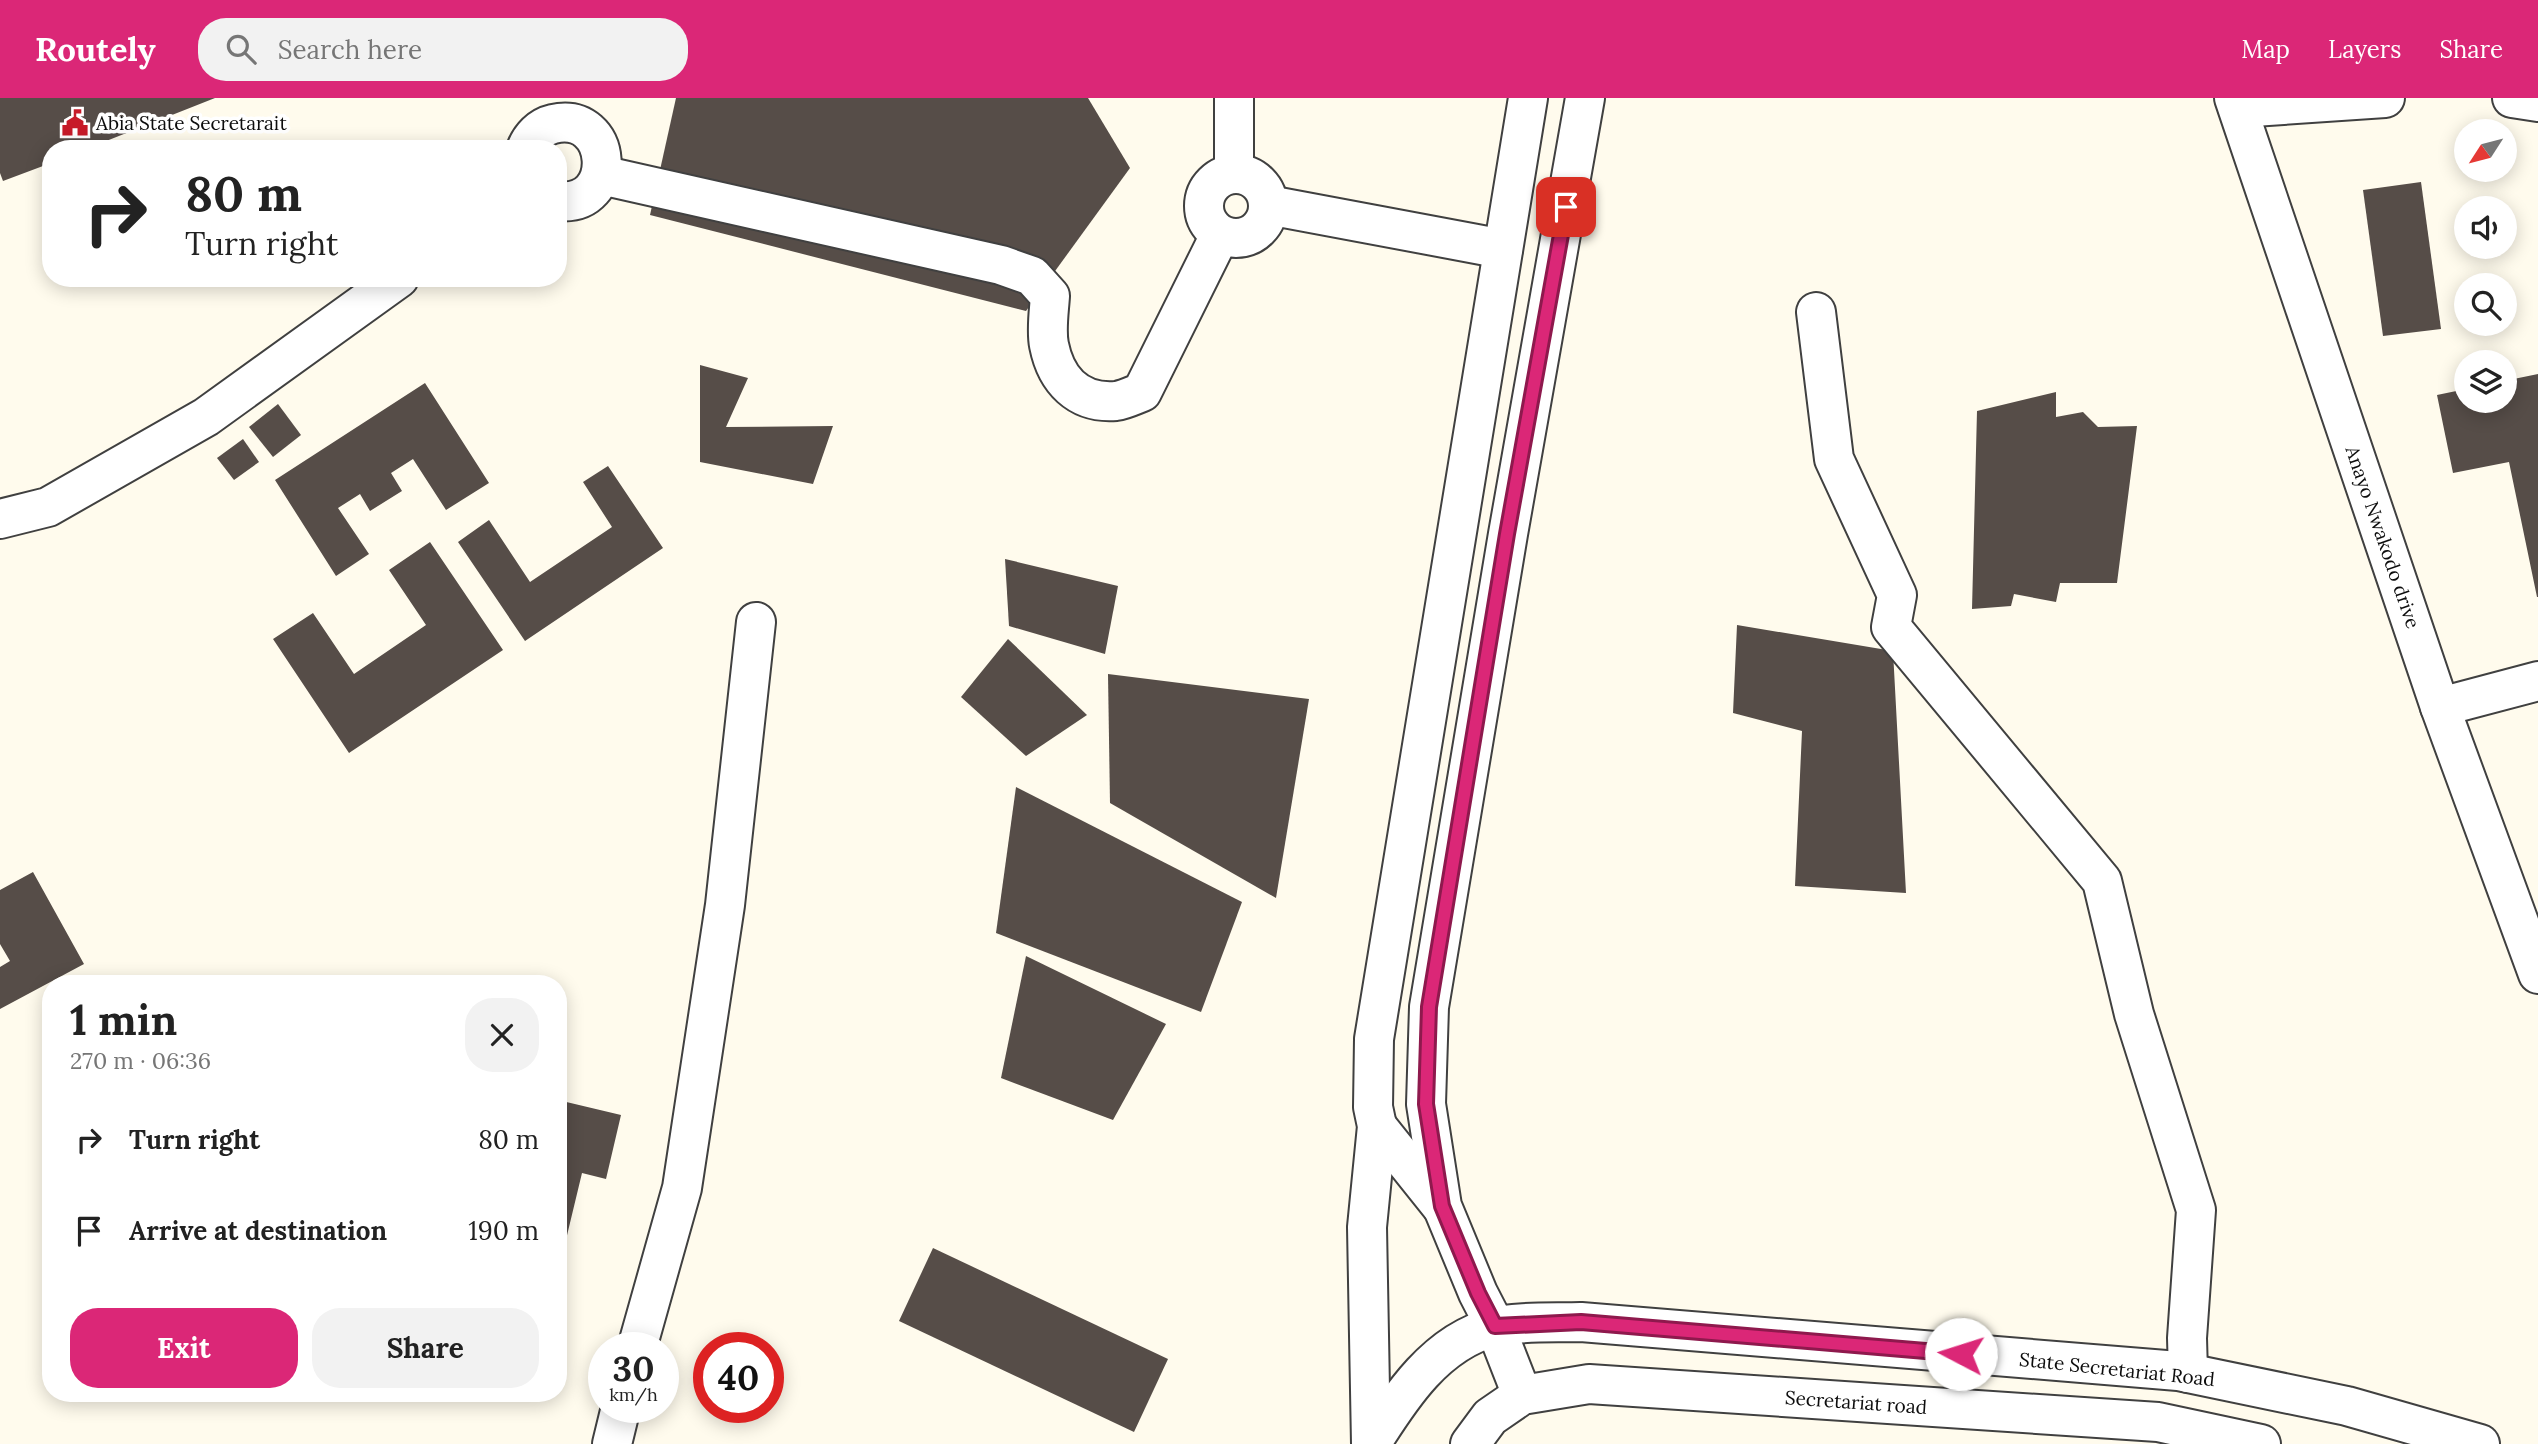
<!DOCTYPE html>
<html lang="en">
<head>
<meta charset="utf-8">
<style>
	:root { --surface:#fff; --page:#f2f2f2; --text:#222; --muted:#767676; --accent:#db2777 }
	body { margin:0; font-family:Lora,serif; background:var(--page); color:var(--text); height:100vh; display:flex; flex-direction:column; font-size:26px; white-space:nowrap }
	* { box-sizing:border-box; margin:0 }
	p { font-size:23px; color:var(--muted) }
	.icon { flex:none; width:38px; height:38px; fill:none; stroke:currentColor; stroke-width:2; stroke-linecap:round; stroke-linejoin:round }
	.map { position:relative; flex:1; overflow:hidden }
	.drawer { position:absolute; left:42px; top:877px; width:525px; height:427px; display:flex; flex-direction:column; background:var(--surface); border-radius:28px; box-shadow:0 4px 18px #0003 }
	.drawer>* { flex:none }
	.hud { position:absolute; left:42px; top:42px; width:525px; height:147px; border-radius:28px; box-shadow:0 4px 18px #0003; background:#fff; color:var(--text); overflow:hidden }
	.needle { width:46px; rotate:234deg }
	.buttons { position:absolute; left:2454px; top:21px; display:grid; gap:14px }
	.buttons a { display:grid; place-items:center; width:63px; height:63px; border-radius:50%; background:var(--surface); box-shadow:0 4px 18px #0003; font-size:35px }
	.speed { position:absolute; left:588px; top:1234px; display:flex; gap:14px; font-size:35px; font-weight:700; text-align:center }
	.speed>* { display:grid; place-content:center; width:91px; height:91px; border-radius:50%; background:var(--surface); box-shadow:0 4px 18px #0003; line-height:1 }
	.speed small { font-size:18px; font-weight:400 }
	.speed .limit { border:10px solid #d22; background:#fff; color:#111 }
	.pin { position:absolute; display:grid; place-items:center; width:60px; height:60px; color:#fff; margin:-30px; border-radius:14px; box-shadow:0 4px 10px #0006 }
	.me { position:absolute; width:77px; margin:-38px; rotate:275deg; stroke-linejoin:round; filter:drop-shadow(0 0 5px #0008) }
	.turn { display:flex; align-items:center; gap:24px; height:147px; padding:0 28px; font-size:32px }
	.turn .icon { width:91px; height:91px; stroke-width:2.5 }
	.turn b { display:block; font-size:49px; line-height:60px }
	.round { display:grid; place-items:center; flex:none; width:74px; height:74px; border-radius:28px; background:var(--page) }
	.summary { display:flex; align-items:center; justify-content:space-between; height:119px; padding:0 28px }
	h1 { font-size:42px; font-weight:800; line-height:52px }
	.button { display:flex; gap:14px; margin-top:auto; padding:14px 28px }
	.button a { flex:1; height:80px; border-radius:28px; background:var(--accent); color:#fff; font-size:28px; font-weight:800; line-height:80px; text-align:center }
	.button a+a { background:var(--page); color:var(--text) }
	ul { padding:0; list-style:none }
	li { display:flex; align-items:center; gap:21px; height:91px; padding:0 28px }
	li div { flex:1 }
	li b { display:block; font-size:26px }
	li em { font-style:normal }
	header { display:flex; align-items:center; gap:42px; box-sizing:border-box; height:98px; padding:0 35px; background:var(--accent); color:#fff }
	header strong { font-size:33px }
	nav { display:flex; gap:38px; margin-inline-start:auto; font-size:24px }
	.search { width:490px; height:63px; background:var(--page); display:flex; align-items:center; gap:18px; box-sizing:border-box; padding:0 24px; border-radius:28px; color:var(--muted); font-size:26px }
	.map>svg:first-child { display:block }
	.building { fill:#564d48 }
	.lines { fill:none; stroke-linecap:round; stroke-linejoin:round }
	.minor-casing { stroke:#404040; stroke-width:42 }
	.minor { stroke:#fff; stroke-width:38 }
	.route-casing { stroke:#8e194d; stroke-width:18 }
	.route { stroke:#db2777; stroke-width:12 }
	.labels { text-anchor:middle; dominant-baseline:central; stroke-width:7; stroke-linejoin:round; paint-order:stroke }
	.poi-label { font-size:19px; fill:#0d0d0d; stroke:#fff; text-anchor:start }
	.street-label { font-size:19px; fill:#0d0d0d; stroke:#fff }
</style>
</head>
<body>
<header>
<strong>Routely</strong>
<div class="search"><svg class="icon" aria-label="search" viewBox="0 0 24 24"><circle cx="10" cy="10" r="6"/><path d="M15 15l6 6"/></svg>Search here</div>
<nav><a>Map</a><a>Layers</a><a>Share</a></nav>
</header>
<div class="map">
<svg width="2538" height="1346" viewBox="0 0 2538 1346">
	<rect width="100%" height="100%" fill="#fffbed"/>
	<!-- building -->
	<g class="building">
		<polygon points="0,0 215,0 86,51 51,51 51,65 3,83 0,75"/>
		<polygon points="676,0 1088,0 1130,70 1026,213 650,117"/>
		<polygon points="2421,84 2441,231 2383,238 2363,92"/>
		<polygon points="700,267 748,280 726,329 833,328 813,386 700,364"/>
		<polygon points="2538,276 2538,499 2537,499 2509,364 2453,375 2437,297 2466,291 2466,303 2504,303 2504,283"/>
		<polygon points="425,285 489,385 446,412 413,361 391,375 402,393 370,413 360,396 338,410 369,456 336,478 275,382"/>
		<polygon points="2056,294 2056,319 2083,314 2098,329 2137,328 2117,485 2060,485 2056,504 2014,496 2011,508 1972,511 1977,313"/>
		<polygon points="278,306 301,337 273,359 249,329"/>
		<polygon points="243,341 259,364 234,382 217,360"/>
		<polygon points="608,368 663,450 525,543 458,444 489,422 530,484 612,429 583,384"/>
		<polygon points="430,444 503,552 349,655 273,541 313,515 354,576 426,527 389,472"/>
		<polygon points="1005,461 1118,488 1105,556 1009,528"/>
		<polygon points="1737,527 1893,553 1906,795 1795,788 1802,633 1733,615"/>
		<polygon points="1008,541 1087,617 1026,658 961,599"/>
		<polygon points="1108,576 1309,601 1276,800 1110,705"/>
		<polygon points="1016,689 1242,804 1201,914 996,835"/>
		<polygon points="33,774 84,866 0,911 0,869 10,863 0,846 0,792"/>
		<polygon points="1026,858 1166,926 1113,1022 1001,980"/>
		<polygon points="558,1002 621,1017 606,1081 582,1075 563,1154 558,1153"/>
		<polygon points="933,1150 1168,1261 1134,1334 899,1223"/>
	</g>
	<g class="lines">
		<!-- minor casing -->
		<g class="minor-casing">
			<g id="minor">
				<polyline points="1234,0 1234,76"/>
				<polyline points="2234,0 2440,609 2538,876"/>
				<polyline points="2512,0 2538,4"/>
				<polyline points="2238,10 2385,0"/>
				<path d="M526 51C531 39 540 29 553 26 614 12 620 110 558 103"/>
				<circle cx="1236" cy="108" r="32"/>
				<path d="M601 77 1001 167 1032 178 1050 198C1049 213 1046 232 1049 247 1056 282 1078 306 1116 303 1124 302 1134 297 1142 294L1220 137"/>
				<polyline points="1268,107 1503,151"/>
				<polyline points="1816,214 1834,361 1897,497 1891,529 2102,783 2134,916 2196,1112 2187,1240 2188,1275"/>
				<polyline points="0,421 48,409 206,319 399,180"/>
				<polyline points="2440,609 2538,583"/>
				<polyline points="1377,1028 1441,1108"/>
				<polyline points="637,1250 682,1090 725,807 756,524"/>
				<polyline points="1522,1297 1495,1228 1478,1195 1442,1108 1426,1006 1429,909 1508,436 1585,0"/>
				<polyline points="612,1346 621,1309"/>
				<polyline points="1371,1346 1367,1129 1377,1028 1373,1009 1374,941 1528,0"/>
				<path d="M1371 1346C1401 1298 1436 1244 1494 1229 1514 1223 1558 1225 1581 1224L2178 1273 2347 1308 2480 1346"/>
				<polyline points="1470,1346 1490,1319 1522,1297 1589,1286 2158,1324 2261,1346"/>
			</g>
		</g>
		<!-- minor -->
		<use href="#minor" class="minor"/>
	</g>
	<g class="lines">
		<!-- route casing -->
		<g class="route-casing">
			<polyline id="route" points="1566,109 1507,436 1429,909 1426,1006 1442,1108 1478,1195 1495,1228 1581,1224 1961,1256"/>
		</g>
		<!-- route -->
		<use href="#route" class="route"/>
	</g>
	<!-- icons -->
	<defs>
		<g id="civic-bare" transform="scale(2.1)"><path d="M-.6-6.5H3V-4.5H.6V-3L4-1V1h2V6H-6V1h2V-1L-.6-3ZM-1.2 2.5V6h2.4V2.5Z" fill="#c71b29" stroke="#fff" stroke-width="2.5" paint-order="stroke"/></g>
	</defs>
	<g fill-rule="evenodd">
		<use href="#civic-bare" x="75" y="25"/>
	</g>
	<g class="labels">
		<!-- poi labels -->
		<g class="poi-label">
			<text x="96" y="25">Abia State Secretarait</text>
		</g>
		<!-- street labels -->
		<g class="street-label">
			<text transform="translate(2383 439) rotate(71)">Anayo Nwakodo drive</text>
			<text transform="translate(2117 1271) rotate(6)">State Secretariat Road</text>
			<text transform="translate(1856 1304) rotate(4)">Secretariat road</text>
		</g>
	</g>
</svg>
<div class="buttons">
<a><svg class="needle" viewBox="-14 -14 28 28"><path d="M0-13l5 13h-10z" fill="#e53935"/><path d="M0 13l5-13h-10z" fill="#767676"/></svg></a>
<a><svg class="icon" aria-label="sound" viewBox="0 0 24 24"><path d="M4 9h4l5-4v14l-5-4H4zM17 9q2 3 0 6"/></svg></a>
<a><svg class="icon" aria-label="search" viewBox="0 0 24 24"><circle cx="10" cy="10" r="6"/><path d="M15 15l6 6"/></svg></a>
<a><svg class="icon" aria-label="layers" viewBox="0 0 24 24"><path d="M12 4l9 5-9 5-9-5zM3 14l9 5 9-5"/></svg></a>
</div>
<div class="speed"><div>30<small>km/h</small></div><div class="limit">40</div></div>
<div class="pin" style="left:1566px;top:109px;background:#d93025"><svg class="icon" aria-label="arrive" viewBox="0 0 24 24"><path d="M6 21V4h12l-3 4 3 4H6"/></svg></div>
<svg class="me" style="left:1961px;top:1256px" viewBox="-20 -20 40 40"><circle r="19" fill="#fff"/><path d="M0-13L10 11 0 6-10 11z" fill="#db2777"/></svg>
<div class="hud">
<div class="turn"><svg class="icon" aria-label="right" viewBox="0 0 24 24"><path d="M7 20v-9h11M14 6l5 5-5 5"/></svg><div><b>80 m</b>Turn right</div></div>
</div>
<section class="drawer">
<div class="summary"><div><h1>1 min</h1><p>270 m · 06:36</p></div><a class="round"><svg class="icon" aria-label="close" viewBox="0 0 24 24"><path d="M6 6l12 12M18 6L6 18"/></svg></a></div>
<ul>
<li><svg class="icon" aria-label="right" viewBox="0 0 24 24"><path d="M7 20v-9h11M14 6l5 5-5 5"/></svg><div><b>Turn right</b></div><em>80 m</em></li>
<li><svg class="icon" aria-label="arrive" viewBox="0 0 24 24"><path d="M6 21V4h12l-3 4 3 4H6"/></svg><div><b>Arrive at destination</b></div><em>190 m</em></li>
</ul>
<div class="button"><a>Exit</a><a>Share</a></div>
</section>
</div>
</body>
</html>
